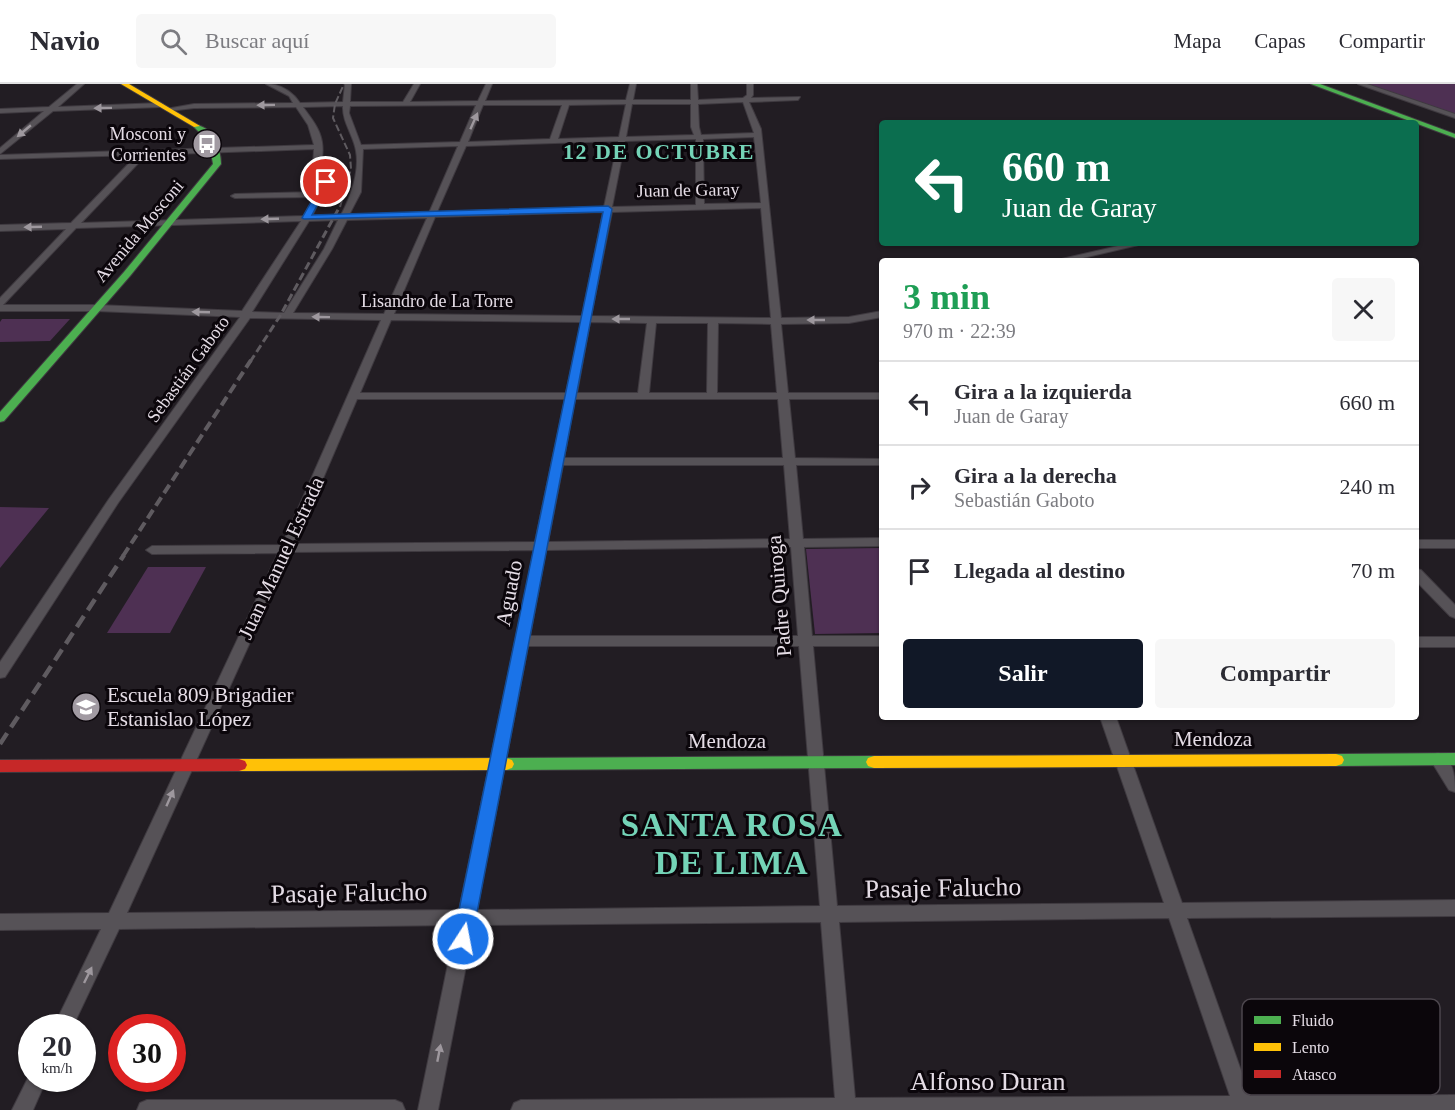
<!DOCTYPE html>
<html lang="es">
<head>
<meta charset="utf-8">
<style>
	:root { --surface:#fff; --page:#f7f7f7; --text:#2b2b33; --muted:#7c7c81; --line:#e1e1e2; --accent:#111827 }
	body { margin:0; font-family:"Times New Roman",serif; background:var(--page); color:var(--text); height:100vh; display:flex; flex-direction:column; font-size:22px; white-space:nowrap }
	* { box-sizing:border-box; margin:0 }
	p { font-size:20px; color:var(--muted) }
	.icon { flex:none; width:33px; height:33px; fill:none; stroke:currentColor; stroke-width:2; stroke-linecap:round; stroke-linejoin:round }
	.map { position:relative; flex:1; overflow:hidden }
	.drawer { position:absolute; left:879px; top:174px; width:540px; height:462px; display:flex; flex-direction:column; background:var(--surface); border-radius:6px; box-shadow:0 2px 4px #0004 }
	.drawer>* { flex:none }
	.hud { position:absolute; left:879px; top:36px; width:540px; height:126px; border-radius:6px; box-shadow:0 2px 4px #0004; background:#0b6e4f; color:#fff; overflow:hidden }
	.speed { position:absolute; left:18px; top:930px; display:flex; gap:12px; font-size:30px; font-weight:700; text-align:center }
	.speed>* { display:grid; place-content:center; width:78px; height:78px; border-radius:50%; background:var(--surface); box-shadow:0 2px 4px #0004; line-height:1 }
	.speed small { font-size:15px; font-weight:400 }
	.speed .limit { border:9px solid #d22; background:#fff; color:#111 }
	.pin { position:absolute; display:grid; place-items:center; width:51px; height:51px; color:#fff; margin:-26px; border:3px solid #fff; border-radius:50%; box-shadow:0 2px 6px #0007 }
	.me { position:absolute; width:66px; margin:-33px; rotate:11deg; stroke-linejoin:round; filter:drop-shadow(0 0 4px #0008) }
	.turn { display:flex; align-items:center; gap:21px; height:126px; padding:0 24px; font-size:27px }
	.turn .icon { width:78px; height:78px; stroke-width:2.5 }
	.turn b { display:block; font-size:42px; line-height:51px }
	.round { display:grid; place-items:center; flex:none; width:63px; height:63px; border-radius:6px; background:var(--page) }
	.head { display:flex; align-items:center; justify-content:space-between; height:102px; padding:0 24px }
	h1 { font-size:36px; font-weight:600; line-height:45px; color:#1e9e55 }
	.action { display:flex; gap:12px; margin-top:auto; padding:12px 24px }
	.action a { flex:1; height:69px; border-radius:6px; background:var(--accent); color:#fff; font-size:24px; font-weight:600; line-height:69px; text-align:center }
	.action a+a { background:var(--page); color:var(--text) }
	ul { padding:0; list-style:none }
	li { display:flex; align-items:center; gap:18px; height:84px; padding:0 24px; border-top:2px solid var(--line) }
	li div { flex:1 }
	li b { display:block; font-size:22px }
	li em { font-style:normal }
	header { display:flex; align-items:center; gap:36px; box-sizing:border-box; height:84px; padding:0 30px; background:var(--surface); border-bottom:2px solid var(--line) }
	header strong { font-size:28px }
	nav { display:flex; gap:33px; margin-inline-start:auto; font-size:21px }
	.search { width:420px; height:54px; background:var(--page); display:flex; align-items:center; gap:15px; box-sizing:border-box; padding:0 21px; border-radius:6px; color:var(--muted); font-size:22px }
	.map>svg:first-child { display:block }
	.green { fill:#4e3053 }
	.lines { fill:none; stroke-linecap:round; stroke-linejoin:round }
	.street-casing { stroke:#3f3a40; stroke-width:2 }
	.fast-casing { stroke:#3f3a40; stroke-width:2 }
	.slow-casing { stroke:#3f3a40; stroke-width:2 }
	.jam-casing { stroke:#3f3a40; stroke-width:2 }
	.street { fill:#565257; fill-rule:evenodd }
	.fast { fill:#4caf50; fill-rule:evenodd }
	.slow { fill:#ffc107; fill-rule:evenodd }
	.jam { fill:#c62828; fill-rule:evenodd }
	.rail-far3 { stroke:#5f5b60; stroke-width:2; stroke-dasharray:7 3; stroke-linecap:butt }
	.rail-far2 { stroke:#5f5b60; stroke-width:3; stroke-dasharray:8 4; stroke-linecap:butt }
	.rail-far1 { stroke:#5f5b60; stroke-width:4; stroke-dasharray:10 5; stroke-linecap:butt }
	.rail { stroke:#5f5b60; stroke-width:4.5; stroke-dasharray:13 7; stroke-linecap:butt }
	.oneway { fill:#9e989e }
	.route { fill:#1a73e8; stroke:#114b97; stroke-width:1.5 }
	.labels { text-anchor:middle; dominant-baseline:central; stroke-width:6; stroke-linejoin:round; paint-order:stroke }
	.far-poi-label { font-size:18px; fill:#e5dde6; stroke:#0b060b; text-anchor:end }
	.far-street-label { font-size:18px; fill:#e5dde6; stroke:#0b060b }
	.street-label { font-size:21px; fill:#e5dde6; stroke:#0b060b }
	.poi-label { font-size:21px; fill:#e5dde6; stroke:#0b060b; text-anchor:start }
	.far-district-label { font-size:22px; font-weight:bold; letter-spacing:1.5px; fill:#74d3b7; stroke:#0b060b }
	.near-street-label { font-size:26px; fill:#e5dde6; stroke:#0b060b }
	.near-district-label { font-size:33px; font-weight:bold; letter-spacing:1.5px; fill:#74d3b7; stroke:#0b060b }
	.key { fill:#0b060b; stroke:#4c464d; stroke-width:1.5 }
	.key-label { font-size:16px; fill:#e5dde6 }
</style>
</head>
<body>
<header>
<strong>Navio</strong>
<div class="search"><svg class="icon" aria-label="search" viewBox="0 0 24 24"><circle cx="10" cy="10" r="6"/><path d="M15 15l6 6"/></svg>Buscar aquí</div>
<nav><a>Mapa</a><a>Capas</a><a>Compartir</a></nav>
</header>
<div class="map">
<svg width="1455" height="1026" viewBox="0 0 1455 1026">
	<rect width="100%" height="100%" fill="#221d23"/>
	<!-- green -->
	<g class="green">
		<polygon points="1363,0 1455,0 1455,32"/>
		<polygon points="2,235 70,235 50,257 0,258 0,238"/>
		<polygon points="0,423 49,424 0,484"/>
		<polygon points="882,464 882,549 815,550 806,465"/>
		<polygon points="148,483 206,483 170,549 107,549"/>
	</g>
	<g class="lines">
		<!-- street casing -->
		<g class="street-casing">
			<g id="street">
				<polygon points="77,0 84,0 58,23 161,19 164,21 161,23 53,27 0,70 0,64 44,27 0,29 0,25 49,23"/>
				<path d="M266 0C280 0 292 7 300 19L343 18 345 0H351L350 18H403L414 0H420L410 18 478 17 486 0H492L485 17 626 16 630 0H636L633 16H691V0H697L698 16 743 14 747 11V0H753V11L751 14 800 13 798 16 749 18 761 45 781 234 849 233 882 227V233L849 239 781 240 788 309H882V315H789L795 374 882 375V381H796L803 455 882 454V462L804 463 812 552H882V562H813L837 822 1164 819 1100 633H1116L1182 819 1455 816V832L1187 834 1250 1012 1455 1011V1026H511L514 1019 521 1016 835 1014 821 838 474 841 438 1026H418L456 841 119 845 72 944H53L101 845 0 846V830L109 829 278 469 152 470 146 466 152 462 282 461 381 236 250 234 118 419 5 593 0 594V578L109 415 240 233 97 227H0V214L66 145 0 147V141L71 139 137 71 0 75V71L314 61 308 41 296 23 194 24 169 27 166 25 194 20 293 19 289 12ZM743 18 754 49 701 51 699 43 698 20ZM626 20 619 53 558 55 569 21ZM632 20H691V43L694 51 626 53ZM476 21 460 58 361 61 349 29 350 22ZM483 21H562L550 55 468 58ZM343 22C342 38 354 52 356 67 360 88 350 114 341 131L312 132 330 95C316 75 325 78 322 58 320 44 310 33 303 23ZM754 53 761 119 704 120 703 55ZM696 55V121L612 123 625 57ZM618 57 604 123 437 128 466 62ZM458 62 429 129 349 131 361 108 363 65ZM314 65 313 82 322 95 317 108 235 110 231 112 235 114 314 113 304 132 81 139 146 71ZM761 124 771 234 591 232 612 128ZM603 128 582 232 394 230 435 133ZM427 134 384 230 293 229 332 165 347 136ZM338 136 324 165 284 229 252 228 309 137ZM301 137 242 227 97 221H3L76 144ZM391 236 581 238 566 309H360ZM590 238 647 239 638 309H577ZM656 239H708L707 309H649ZM718 239 771 240 777 309H717ZM357 315H565L535 458 295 460ZM575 315H778L783 374H564ZM563 381H784L790 455 548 458ZM791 463 798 552H530L546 466ZM534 466 459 826 127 829 291 468ZM528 562H799L820 822 477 826ZM1169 834 1230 1012 855 1014 839 838Z"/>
				<polygon points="1358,0 1367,0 1455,30 1455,34"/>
				<polygon points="1131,159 1147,159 1070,177 1053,177"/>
				<rect x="1416" y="456" width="39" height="8"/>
				<polygon points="1416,485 1421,486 1455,521 1455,534 1450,532 1416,497"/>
				<rect x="1416" y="553" width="39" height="10"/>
				<path d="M1438 669C1454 674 1455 694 1455 708L1449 706 1430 675 1432 671Z"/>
				<polygon points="32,986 32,994 47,994 33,1026 12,1026"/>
				<polygon points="147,1016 395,1016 402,1019 405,1026 137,1026 140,1019"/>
			</g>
		</g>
		<!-- fast casing -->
		<g class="fast-casing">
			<g id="fast">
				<polygon points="1311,0 1320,0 1455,50 1455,54"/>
				<path d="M194 41C212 41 221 64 221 80L130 192 4 337 0 338V328L124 188 213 80 209 58 194 43Z"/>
				<polygon points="1455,669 1455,681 1336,682 1330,680 1328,676 1330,672 1336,670"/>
				<polygon points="874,672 880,674 882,678 880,682 874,684 506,686 500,684 498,680 500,676 506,674"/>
			</g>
		</g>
		<!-- slow casing -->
		<g class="slow-casing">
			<g id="slow">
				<polygon points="121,0 129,0 200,42 194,43"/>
				<polygon points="1336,670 1342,672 1344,676 1342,680 1336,682 874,684 868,682 866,678 868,674 874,672"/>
				<polygon points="506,674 512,676 514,680 512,684 506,686 239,687 233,685 231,681 233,677 239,675"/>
			</g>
		</g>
		<!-- jam casing -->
		<g class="jam-casing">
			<polygon id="jam" points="239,675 245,677 247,681 245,685 239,687 0,688 0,676"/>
		</g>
		<!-- street -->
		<use href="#street" class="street"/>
		<!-- fast -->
		<use href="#fast" class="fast"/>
		<!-- slow -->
		<use href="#slow" class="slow"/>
		<!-- jam -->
		<use href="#jam" class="jam"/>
		<!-- rail-far3 -->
		<polyline class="rail-far3" points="340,123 351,85 350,71 333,34 335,20 344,0"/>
		<!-- rail-far2 -->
		<polyline class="rail-far2" points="250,278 280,232 340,122"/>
		<!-- rail-far1 -->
		<polyline class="rail-far1" points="123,472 251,276"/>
		<!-- rail -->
		<polyline class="rail" points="0,660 124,471"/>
	</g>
	<!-- one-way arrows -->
	<defs><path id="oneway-solid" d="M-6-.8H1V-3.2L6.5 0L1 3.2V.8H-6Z" transform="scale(1.5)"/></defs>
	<g class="oneway">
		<use href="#oneway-solid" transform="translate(266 21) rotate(179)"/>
		<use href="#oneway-solid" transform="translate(103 24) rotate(179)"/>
		<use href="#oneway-solid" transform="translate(474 37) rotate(-66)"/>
		<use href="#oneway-solid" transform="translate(24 47) rotate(140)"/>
		<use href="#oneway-solid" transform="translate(270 135) rotate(178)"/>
		<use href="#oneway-solid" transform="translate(33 143) rotate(178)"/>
		<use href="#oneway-solid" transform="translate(201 228) rotate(-178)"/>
		<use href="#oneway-solid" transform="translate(321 233) rotate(-179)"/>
		<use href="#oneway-solid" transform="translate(621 235) rotate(-180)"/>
		<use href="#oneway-solid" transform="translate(816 236) rotate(180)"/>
		<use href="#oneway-solid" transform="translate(170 714) rotate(-66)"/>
		<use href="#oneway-solid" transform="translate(88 891) rotate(-64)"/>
		<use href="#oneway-solid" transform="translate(439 969) rotate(-79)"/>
	</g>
	<!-- route -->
	<polygon class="route" points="323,97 330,98 312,131 608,122 612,125 472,855 469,861 463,863 456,861 453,855 603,128 304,135 302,134"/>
	<!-- icons -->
	<defs>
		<g id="bus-disc" transform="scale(1.5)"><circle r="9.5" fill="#a19aa2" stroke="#0b060b"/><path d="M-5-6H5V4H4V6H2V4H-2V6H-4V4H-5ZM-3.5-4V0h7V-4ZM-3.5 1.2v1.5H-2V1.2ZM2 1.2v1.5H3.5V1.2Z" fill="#fff"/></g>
		<g id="school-disc" transform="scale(1.5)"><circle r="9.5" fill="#a19aa2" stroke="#0b060b"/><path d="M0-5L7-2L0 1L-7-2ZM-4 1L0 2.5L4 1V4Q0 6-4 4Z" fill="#fff"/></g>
	</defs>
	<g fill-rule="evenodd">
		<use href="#bus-disc" x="207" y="60"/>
		<use href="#school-disc" x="86" y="623"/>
	</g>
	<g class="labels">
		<!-- far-poi labels -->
		<g class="far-poi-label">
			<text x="186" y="50">Mosconi y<tspan x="186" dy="21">Corrientes</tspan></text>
		</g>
		<!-- far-street labels -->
		<g class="far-street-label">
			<text transform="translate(688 106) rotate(-1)">Juan de Garay</text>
			<text transform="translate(139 147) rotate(-50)">Avenida Mosconi</text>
			<text x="437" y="217">Lisandro de La Torre</text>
			<text transform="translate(188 285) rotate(-54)">Sebastián Gaboto</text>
		</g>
		<!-- street labels -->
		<g class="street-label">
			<text transform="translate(281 474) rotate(-65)">Juan Manuel Estrada</text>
			<text transform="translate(509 509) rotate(-79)">Aguado</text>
			<text transform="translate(779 512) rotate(-95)">Padre Quiroga</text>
			<text x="1213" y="655">Mendoza</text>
			<text x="727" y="657">Mendoza</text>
		</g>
		<!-- poi labels -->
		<g class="poi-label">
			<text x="107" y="611">Escuela 809 Brigadier<tspan x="107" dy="24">Estanislao López</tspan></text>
		</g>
		<!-- far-district labels -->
		<g class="far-district-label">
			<text x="659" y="67">12 DE OCTUBRE</text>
		</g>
		<!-- near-street labels -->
		<g class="near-street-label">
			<text transform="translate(943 804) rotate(-1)">Pasaje Falucho</text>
			<text transform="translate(349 809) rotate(-1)">Pasaje Falucho</text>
			<text x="988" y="997">Alfonso Duran</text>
		</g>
		<!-- near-district labels -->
		<g class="near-district-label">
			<text x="732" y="741">SANTA ROSA<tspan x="732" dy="38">DE LIMA</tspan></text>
		</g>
	</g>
	<!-- legend -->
	<rect x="1242" y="915" width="198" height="96" rx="9" class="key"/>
	<rect x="1254" y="932" width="27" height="8" fill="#4caf50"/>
	<rect x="1254" y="959" width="27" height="8" fill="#ffc107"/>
	<rect x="1254" y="986" width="27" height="8" fill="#c62828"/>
	<g class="key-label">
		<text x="1292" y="942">Fluido</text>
		<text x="1292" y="969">Lento</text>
		<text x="1292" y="996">Atasco</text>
	</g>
</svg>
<div class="speed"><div>20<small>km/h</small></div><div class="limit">30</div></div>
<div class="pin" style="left:326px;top:98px;background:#d93025"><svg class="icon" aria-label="arrive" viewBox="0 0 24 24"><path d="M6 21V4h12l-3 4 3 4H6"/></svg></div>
<svg class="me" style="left:463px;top:855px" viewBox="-20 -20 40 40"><circle r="17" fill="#1a73e8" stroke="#fff" stroke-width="3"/><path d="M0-11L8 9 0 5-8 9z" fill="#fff"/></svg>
<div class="hud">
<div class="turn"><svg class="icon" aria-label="left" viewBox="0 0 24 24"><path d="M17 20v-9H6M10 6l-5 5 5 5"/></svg><div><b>660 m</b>Juan de Garay</div></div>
</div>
<section class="drawer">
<div class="head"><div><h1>3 min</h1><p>970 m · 22:39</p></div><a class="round"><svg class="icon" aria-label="close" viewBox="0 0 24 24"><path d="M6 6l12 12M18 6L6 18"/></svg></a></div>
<ul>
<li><svg class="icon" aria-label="left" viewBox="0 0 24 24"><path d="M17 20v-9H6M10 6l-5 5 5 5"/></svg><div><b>Gira a la izquierda</b><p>Juan de Garay</p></div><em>660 m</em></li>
<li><svg class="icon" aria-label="right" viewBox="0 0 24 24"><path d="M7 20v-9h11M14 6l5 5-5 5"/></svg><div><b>Gira a la derecha</b><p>Sebastián Gaboto</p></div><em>240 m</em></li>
<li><svg class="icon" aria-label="arrive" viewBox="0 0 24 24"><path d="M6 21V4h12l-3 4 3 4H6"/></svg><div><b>Llegada al destino</b></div><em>70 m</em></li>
</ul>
<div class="action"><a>Salir</a><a>Compartir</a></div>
</section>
</div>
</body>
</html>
